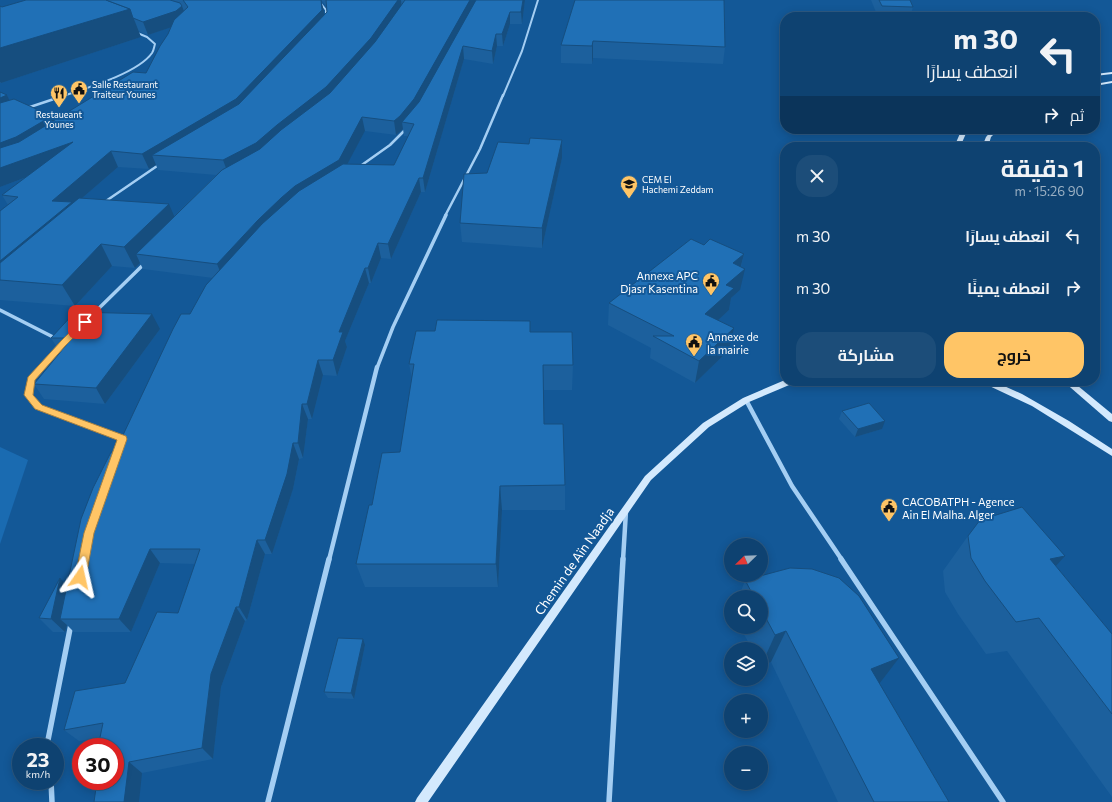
<!DOCTYPE html>
<html lang="ar">
<head>
<meta charset="utf-8">
<style>
	:root { --surface:#0e4271; --page:#1c4d79; --text:#f1f3f6; --muted:#9bb0c3; --line:#2e5b84; --accent:#ffc566 }
	body { margin:0; font-family:Commissioner,Cairo,sans-serif; background:var(--page); color:var(--text); direction:rtl; height:100vh; display:flex; flex-direction:column; font-size:15px; white-space:nowrap }
	* { box-sizing:border-box; margin:0 }
	p { font-size:13px; color:var(--muted) }
	.icon { flex:none; width:22px; height:22px; fill:none; stroke:currentColor; stroke-width:2; stroke-linecap:round; stroke-linejoin:round }
	.map { position:relative; flex:1; overflow:hidden; direction:ltr }
	.side { position:absolute; left:780px; top:142px; width:320px; height:244px; display:flex; flex-direction:column; background:var(--surface); border-radius:16px; box-shadow:0 2px 10px #0003,0 0 0 1px var(--line); direction:rtl }
	.side>* { flex:none }
	.guide { position:absolute; left:780px; top:12px; width:320px; height:122px; border-radius:16px; box-shadow:0 2px 10px #0003,0 0 0 1px var(--line); direction:rtl; background:#0e4271; color:var(--text); overflow:hidden }
	.needle { width:26px; rotate:247deg }
	.controls { position:absolute; left:724px; top:538px; display:grid; gap:8px }
	.controls a { display:grid; place-items:center; width:44px; height:44px; border-radius:50%; background:var(--surface); box-shadow:0 2px 10px #0003,0 0 0 1px var(--line); font-size:20px }
	.speed { position:absolute; left:12px; top:738px; display:flex; gap:8px; font-size:20px; font-weight:700; text-align:center }
	.speed>* { display:grid; place-content:center; width:52px; height:52px; border-radius:50%; background:var(--surface); box-shadow:0 2px 10px #0003,0 0 0 1px var(--line); line-height:1 }
	.speed small { font-size:10px; font-weight:400 }
	.speed .limit { border:6px solid #d22; background:#fff; color:#111 }
	.pin { position:absolute; display:grid; place-items:center; width:34px; height:34px; color:#fff; margin:-17px; border-radius:8px; box-shadow:0 2px 6px #0006 }
	.me { position:absolute; width:44px; margin:-22px; rotate:11deg; stroke-linejoin:round; filter:drop-shadow(0 0 3px #0008) }
	.turn { display:flex; align-items:center; gap:14px; height:84px; padding:0 16px; font-size:18px }
	.turn .icon { width:52px; height:52px; stroke-width:2.5 }
	.turn b { display:block; font-size:28px; line-height:34px }
	.then { display:flex; align-items:center; height:38px; padding:0 16px; background:#0003; gap:8px; font-size:15px }
	.round { display:grid; place-items:center; flex:none; width:42px; height:42px; border-radius:16px; background:var(--page) }
	.overview { display:flex; align-items:center; justify-content:space-between; height:68px; padding:0 16px }
	h1 { font-size:24px; font-weight:700; line-height:30px }
	.primary-button { display:flex; gap:8px; margin-top:auto; padding:8px 16px }
	.primary-button a { flex:1; height:46px; border-radius:16px; background:var(--accent); color:#111; font-size:16px; font-weight:700; line-height:46px; text-align:center }
	.primary-button a+a { background:var(--page); color:var(--text) }
	ul { padding:0; list-style:none }
	li { display:flex; align-items:center; gap:12px; height:52px; padding:0 16px }
	li div { flex:1 }
	li b { display:block; font-size:15px }
	li em { font-style:normal }
	.map>svg:first-child { display:block }
	.green { fill:#1a6bb1 }
	.lines { fill:none; stroke-linecap:round; stroke-linejoin:round }
	.street-far4 { stroke:#a4cef3; stroke-width:2 }
	.street-far3 { stroke:#a4cef3; stroke-width:2.5 }
	.street-far2 { stroke:#a4cef3; stroke-width:3.5 }
	.street-far1 { stroke:#a4cef3; stroke-width:4.5 }
	.street { stroke:#a4cef3; stroke-width:5.5 }
	.secondary { fill:#d3e9fd; fill-rule:evenodd }
	.wall { fill:#1c609d; fill-rule:evenodd }
	.shaded-wall { fill:#164e7f }
	.building { fill:#2070b6; stroke:#164e7f }
	.route { fill:#ffc566; stroke:#a68042 }
	.labels { text-anchor:middle; dominant-baseline:central; stroke-width:4; stroke-linejoin:round; paint-order:stroke }
	.far-poi-label { font-size:9px; fill:#fff; stroke:#135897; text-anchor:start }
	.poi-label { font-size:11px; fill:#fff; stroke:#135897; text-anchor:start }
	.near-street-label { font-size:13px; fill:#fff; stroke:#135897 }
</style>
</head>
<body>
<div class="map">
<svg width="1112" height="802" viewBox="0 0 1112 802">
	<rect width="100%" height="100%" fill="#135897"/>
	<!-- green -->
	<polygon class="green" points="0,447 28,460 0,544"/>
	<g class="lines">
		<!-- street-far4 -->
		<g class="street-far4">
			<polyline points="318,0 326,10 326,17"/>
			<path d="M63 96C87 88 138 73 152 53 154 50 154 47 155 44L147 37 135 32"/>
			<polyline points="503,96 522,51 538,0"/>
		</g>
		<!-- street-far3 -->
		<g class="street-far3">
			<polyline points="27,108 66,95"/>
			<polyline points="359,167 390,145 407,128"/>
			<polyline points="103,203 160,164"/>
			<polyline points="445,216 480,149 503,95"/>
		</g>
		<!-- street-far2 -->
		<g class="street-far2">
			<polyline points="0,310 57,339"/>
			<polyline points="91,316 144,264"/>
			<polyline points="41,368 62,345"/>
			<polyline points="377,368 393,327 446,215"/>
		</g>
		<!-- street-far1 -->
		<g class="street-far1">
			<polyline points="42,367 31,380 29,395 39,407 123,439"/>
			<polyline points="746,400 792,486 842,560"/>
			<polyline points="329,560 377,367"/>
			<polyline points="623,560 626,511"/>
		</g>
		<!-- street -->
		<g class="street">
			<polyline points="841,559 1003,802"/>
			<polyline points="48,747 48,740 71,624"/>
			<polyline points="51,781 52,802"/>
			<polyline points="268,802 329,559"/>
			<polyline points="609,802 623,559"/>
		</g>
		<!-- secondary -->
		<g class="secondary">
			<polygon points="1112,72 1112,74 1095,76 1095,74"/>
			<polygon points="1112,81 1112,83 1095,86 1095,84"/>
			<polygon points="962,129 968,129 960,147 954,147"/>
			<polygon points="993,129 999,129 991,137 988,147 982,147 986,137"/>
			<polygon points="785,380 795,381 794,383 749,402 709,427 651,480 428,802 415,802 417,798 645,476 703,423 743,398"/>
			<polygon points="982,381 993,381 1022,394 1069,421 1112,449 1112,456 1032,406 983,383"/>
			<polygon points="1063,381 1072,381 1112,414 1112,422 1109,421"/>
		</g>
	</g>
	<!-- wall -->
	<g class="wall">
		<path d="M26 0H525L522 24H510L503 46H497L493 64 464 59 425 192H421L391 259 381 258 371 283H369L345 341 347 347 337 376 323 375 312 419H308L303 458 299 459 293 489 272 554H265L247 620 245 621 221 687 213 759 142 773 115 781 100 738 79 741 64 730 125 683 178 613 195 564 160 563 131 632H74L67 625 65 632H53L39 618 67 585 115 452 190 314 213 278 143 269 140 263 135 268 112 266 75 306 0 300V211L8 205 2 195 27 177 0 187V92L7 95 9 100 54 120 146 73 168 34 171 27 148 35 138 31 141 37 1 83H0V6L2 7ZM321 0 326 6 327 12 324 15ZM403 129 404 136H408L394 165 347 164 365 131 396 135ZM156 165 158 170 216 175 174 216 82 198 118 167 149 169Z"/>
		<polygon points="575,0 725,47 723,64 593,58 592,64 561,63 561,45"/>
		<polygon points="871,0 910,0 913,7 910,17 878,17"/>
		<polygon points="562,158 542,248 462,242 460,223 487,173"/>
		<polygon points="704,245 744,254 741,267 740,290 731,298 729,310 718,320 729,350 695,383 650,358 651,348 608,325 609,303"/>
		<polygon points="160,329 105,404 44,399 34,384 60,352 51,338"/>
		<polygon points="531,332 573,365 572,390 543,390 544,424 565,485 565,510 502,510 498,587 365,587 356,564 372,505 400,452 412,379 409,364"/>
		<polygon points="842,411 882,429 855,437 839,419"/>
		<polygon points="968,536 1056,566 1112,634 1112,797 1007,651 986,654 958,614 945,592 943,571"/>
		<polygon points="745,580 880,684 949,802 838,802 771,662 761,666 761,649 752,649 740,627 761,627 761,597 739,597"/>
		<polygon points="365,645 354,699 328,698 324,692"/>
	</g>
	<!-- shaded-wall -->
	<g class="shaded-wall">
		<polygon points="321,0 324,11 324,23 240,114 152,155 156,165 149,169 142,154"/>
		<polygon points="398,0 401,0 402,10 329,102 229,176 223,160"/>
		<polygon points="470,0 477,0 416,112 402,122 403,129 396,135 394,121"/>
		<polygon points="523,0 525,0 522,24 521,12"/>
		<polygon points="182,6 187,19 181,24 148,35 143,22"/>
		<polygon points="130,9 141,37 1,83 0,82 0,48"/>
		<polygon points="510,12 510,24 503,46 502,34"/>
		<polygon points="496,34 497,46 493,64 492,51"/>
		<polygon points="593,41 593,58 592,64 592,46"/>
		<polygon points="463,46 464,59 425,192 423,178"/>
		<polygon points="7,95 14,110 0,115 0,98"/>
		<polygon points="52,116 59,131 0,161 0,143"/>
		<polygon points="362,117 365,131 342,174 223,279 217,264 258,220"/>
		<polygon points="562,140 562,158 542,248 542,228"/>
		<polygon points="73,142 80,157 0,187 0,168"/>
		<polygon points="111,151 118,167 74,205 0,280 0,261 52,201"/>
		<polygon points="419,178 421,192 391,259 388,244"/>
		<polygon points="169,204 178,225 136,254 140,263 135,268 124,247"/>
		<polygon points="378,243 381,258 371,283 368,268"/>
		<polygon points="101,244 112,266 75,306 62,285"/>
		<polygon points="744,254 739,273 745,269 740,290 731,298 729,310 701,336 705,314 726,285 733,263"/>
		<polygon points="365,268 369,283 345,341 347,347 337,376 333,360 339,332"/>
		<polygon points="152,314 160,329 105,404 96,388"/>
		<polygon points="734,328 729,350 695,383 699,361"/>
		<polygon points="318,360 323,375 312,419 307,404"/>
		<polygon points="302,404 308,419 303,458 298,443"/>
		<polygon points="885,421 882,429 855,437 858,429"/>
		<polygon points="293,443 299,459 293,489 272,554 265,540"/>
		<polygon points="500,486 502,510 498,587 496,564"/>
		<polygon points="257,540 265,554 247,620 239,607"/>
		<polygon points="150,549 160,563 131,632 119,619"/>
		<polygon points="1065,556 1034,590 1050,559"/>
		<polygon points="60,578 73,592 60,619 67,625 65,632 51,619"/>
		<polygon points="236,607 245,621 221,687 213,759 202,748 211,674"/>
		<polygon points="786,631 771,662 761,666 775,635"/>
		<polygon points="363,639 365,645 354,699 351,693"/>
		<polygon points="899,658 876,688 871,669"/>
		<polygon points="129,762 142,773 139,802 124,802"/>
	</g>
	<!-- building -->
	<g class="building">
		<polygon points="26,0 106,0 130,9 0,48 0,6 2,7"/>
		<polygon points="106,0 170,0 180,3 182,6 176,11 143,22 133,18 130,9"/>
		<polygon points="183,0 321,0 322,10 236,99 142,154 111,151 52,201 72,202 0,261 0,211 18,197 2,195 73,142 0,168 0,148 19,142 133,72 146,73 160,46 168,34 174,20 188,7"/>
		<polygon points="326,0 398,0 371,38 326,87 277,125 256,143 223,160 152,155 239,104 327,12"/>
		<polygon points="405,0 470,0 414,99 400,116 394,121 362,117 339,160 295,186 281,198 258,220 217,264 136,254 222,170 260,149 281,130 330,93 375,42"/>
		<polygon points="476,0 523,0 521,12 510,12 502,34 496,34 492,51 463,46 423,178 419,178 388,244 378,243 368,268 365,268 339,332 343,332 333,360 318,360 307,404 302,404 298,443 293,443 287,474 265,540 257,540 239,607 236,607 211,674 202,748 129,762 124,802 94,802 97,781 115,781 115,747 98,747 103,723 64,730 75,691 125,683 157,612 178,613 200,549 150,549 119,619 60,619 81,519 93,488 111,452 115,452 173,329 181,314 190,314 206,285 262,224 299,191 343,164 394,165 414,124 402,122 419,102"/>
		<polygon points="575,0 724,0 725,47 593,41 592,46 561,45"/>
		<polygon points="879,0 910,0 913,7 882,6"/>
		<polygon points="0,92 7,95 0,98"/>
		<polygon points="14,99 52,116 16,137 0,143 0,103"/>
		<polygon points="530,138 562,140 542,228 460,223 464,174 487,173 498,142 529,144"/>
		<polygon points="79,198 169,204 124,247 101,244 62,285 0,280 0,263"/>
		<polygon points="691,239 704,245 710,239 744,254 733,263 745,269 726,285 734,288 705,314 734,328 699,361 653,336 674,336 609,303"/>
		<polygon points="75,312 152,314 96,388 34,384 72,338 51,338"/>
		<polygon points="437,320 530,321 530,332 572,332 573,365 543,365 544,424 563,424 565,485 500,486 496,564 356,564 369,505 372,505 382,453 400,452 414,364 409,364 416,331 435,331"/>
		<polygon points="869,403 885,421 858,429 842,411"/>
		<polygon points="1022,507 1065,556 1050,559 1112,634 1112,714 1039,618 1016,622 985,581 971,558 968,536 980,520"/>
		<polygon points="790,568 812,569 839,578 859,596 899,658 871,669 949,802 874,802 786,631 775,635 761,609 761,597 754,597 745,580"/>
		<polygon points="60,578 51,619 39,618"/>
		<polygon points="338,638 363,639 351,693 324,692"/>
	</g>
	<!-- route -->
	<polygon class="route" points="85,319 89,322 66,345 35,380 33,395 42,405 126,436 127,439 94,533 86,577 84,581 80,582 76,581 75,577 84,533 117,440 35,409 24,395 28,377 61,341 82,320"/>
	<!-- icons -->
	<defs>
		<g id="civic-pin" transform="scale(0.9)"><path d="M0 17L-7.5 6A9.5 9.5 0 1 1 7.5 6Z" fill="#ffc566" stroke="#135897"/><path d="M-.6-6.5H3V-4.5H.6V-3L4-1V1h2V6H-6V1h2V-1L-.6-3ZM-1.2 2.5V6h2.4V2.5Z" fill="#111"/></g>
		<g id="restaurant-pin" transform="scale(0.9)"><path d="M0 17L-7.5 6A9.5 9.5 0 1 1 7.5 6Z" fill="#ffc566" stroke="#135897"/><path d="M-5-6h1v4h1v-4h1v4h1v-4h1v5L-1.5 .5V6h-2V.5L-5-1ZM5-6V6H3V1.5H1.5Q1.5-4 5-6Z" fill="#111"/></g>
		<g id="school-pin" transform="scale(0.9)"><path d="M0 17L-7.5 6A9.5 9.5 0 1 1 7.5 6Z" fill="#ffc566" stroke="#135897"/><path d="M0-5L7-2L0 1L-7-2ZM-4 1L0 2.5L4 1V4Q0 6-4 4Z" fill="#111"/></g>
	</defs>
	<g fill-rule="evenodd">
		<use href="#civic-pin" x="79" y="89"/>
		<use href="#restaurant-pin" x="59" y="93"/>
		<use href="#school-pin" x="629" y="184"/>
		<use href="#civic-pin" x="711" y="281"/>
		<use href="#civic-pin" x="694" y="342"/>
		<use href="#civic-pin" x="889" y="507"/>
	</g>
	<g class="labels">
		<!-- far-poi labels -->
		<g class="far-poi-label">
			<text x="92" y="84">Salle Restaurant<tspan x="92" dy="10">Traiteur Younes</tspan></text>
			<text x="59" y="114" text-anchor="middle">Restaueant<tspan x="59" dy="10">Younes</tspan></text>
			<text x="642" y="179">CEM El<tspan x="642" dy="10">Hachemi Zeddam</tspan></text>
		</g>
		<!-- poi labels -->
		<g class="poi-label">
			<text x="698" y="275" text-anchor="end">Annexe APC<tspan x="698" dy="13">Djasr Kasentina</tspan></text>
			<text x="707" y="336">Annexe de<tspan x="707" dy="13">la mairie</tspan></text>
			<text x="902" y="501">CACOBATPH - Agence<tspan x="902" dy="13">Ain El Malha. Alger</tspan></text>
		</g>
		<!-- near-street labels -->
		<g class="near-street-label">
			<text transform="translate(574 561) rotate(-55)">Chemin de Aïn Naadja</text>
		</g>
	</g>
</svg>
<div class="controls">
<a><svg class="needle" viewBox="-14 -14 28 28"><path d="M0-13l5 13h-10z" fill="#e53935"/><path d="M0 13l5-13h-10z" fill="#9bb0c3"/></svg></a>
<a><svg class="icon" aria-label="search" viewBox="0 0 24 24"><circle cx="10" cy="10" r="6"/><path d="M15 15l6 6"/></svg></a>
<a><svg class="icon" aria-label="layers" viewBox="0 0 24 24"><path d="M12 4l9 5-9 5-9-5zM3 14l9 5 9-5"/></svg></a>
<a>+</a>
<a>−</a>
</div>
<div class="speed"><div>23<small>km/h</small></div><div class="limit">30</div></div>
<div class="pin" style="left:85px;top:322px;background:#d93025"><svg class="icon" aria-label="arrive" viewBox="0 0 24 24"><path d="M6 21V4h12l-3 4 3 4H6"/></svg></div>
<svg class="me" style="left:80px;top:577px" viewBox="-20 -20 40 40"><path d="M0-17L14 15 0 8-14 15z" fill="#ffc566" stroke="#fff" stroke-width="4"/></svg>
<div class="guide">
<div class="turn"><svg class="icon" aria-label="left" viewBox="0 0 24 24"><path d="M17 20v-9H6M10 6l-5 5 5 5"/></svg><div><b>30 m</b>انعطف يسارًا</div></div>
<div class="then">ثم<svg class="icon" aria-label="right" viewBox="0 0 24 24"><path d="M7 20v-9h11M14 6l5 5-5 5"/></svg></div>
</div>
<section class="side">
<div class="overview"><div><h1>1 دقيقة</h1><p>90 m · 15:26</p></div><a class="round"><svg class="icon" aria-label="close" viewBox="0 0 24 24"><path d="M6 6l12 12M18 6L6 18"/></svg></a></div>
<ul>
<li><svg class="icon" aria-label="left" viewBox="0 0 24 24"><path d="M17 20v-9H6M10 6l-5 5 5 5"/></svg><div><b>انعطف يسارًا</b></div><em>30 m</em></li>
<li><svg class="icon" aria-label="right" viewBox="0 0 24 24"><path d="M7 20v-9h11M14 6l5 5-5 5"/></svg><div><b>انعطف يمينًا</b></div><em>30 m</em></li>
</ul>
<div class="primary-button"><a>خروج</a><a>مشاركة</a></div>
</section>
</div>
</body>
</html>
